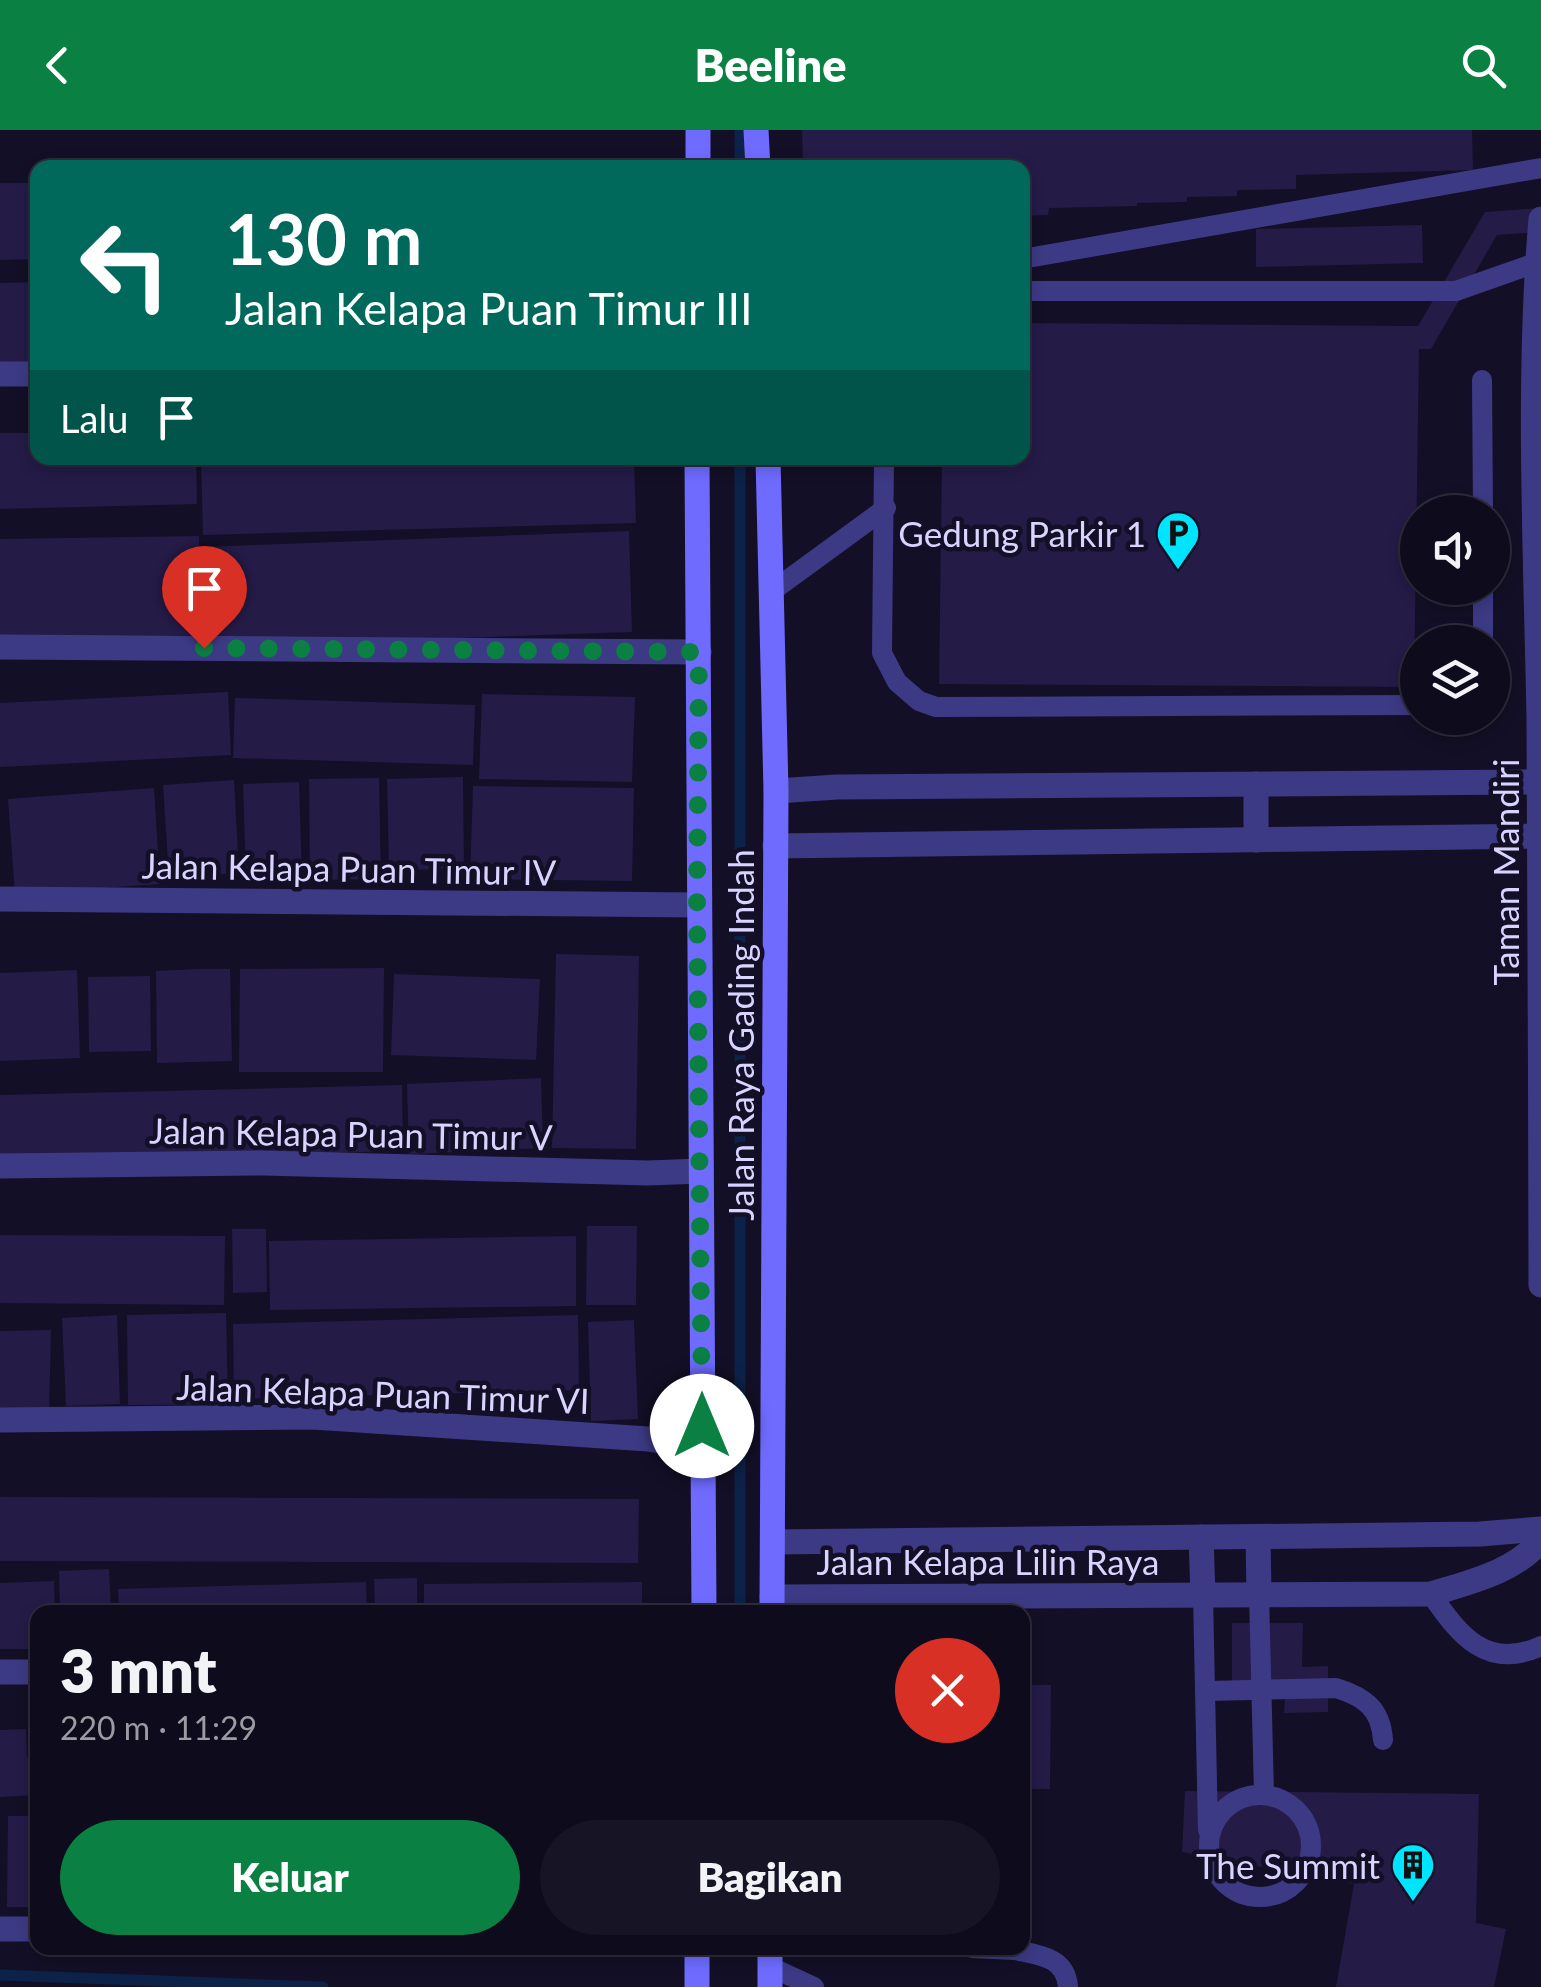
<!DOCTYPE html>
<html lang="id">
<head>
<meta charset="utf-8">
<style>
	:root { --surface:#0e0b1c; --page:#171425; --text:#f1f3f6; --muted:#9b9ba3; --line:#2e2b3b; --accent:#0b8043 }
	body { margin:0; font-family:Lato,sans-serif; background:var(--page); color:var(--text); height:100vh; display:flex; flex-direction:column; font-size:38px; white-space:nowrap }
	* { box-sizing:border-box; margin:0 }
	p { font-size:32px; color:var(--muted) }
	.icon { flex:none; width:55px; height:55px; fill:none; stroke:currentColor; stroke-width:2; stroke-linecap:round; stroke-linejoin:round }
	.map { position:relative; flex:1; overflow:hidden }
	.sheet { position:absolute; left:30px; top:1475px; width:1000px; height:350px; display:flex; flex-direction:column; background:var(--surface); border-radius:20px; box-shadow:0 5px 15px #0003,0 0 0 2px var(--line) }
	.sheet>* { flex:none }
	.top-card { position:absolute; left:30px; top:30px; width:1000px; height:305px; border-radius:20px; box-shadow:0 5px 15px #0003,0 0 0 2px var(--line); background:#00695c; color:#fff; overflow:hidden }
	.fabs { position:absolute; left:1400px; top:365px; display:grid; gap:20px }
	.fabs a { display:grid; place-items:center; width:110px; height:110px; border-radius:50%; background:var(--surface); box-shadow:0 5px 15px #0003,0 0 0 2px var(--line); font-size:50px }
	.pin { position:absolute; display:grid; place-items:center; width:85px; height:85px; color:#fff; margin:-102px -42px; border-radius:50% 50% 50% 0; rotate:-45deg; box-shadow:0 0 10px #0007 }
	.pin .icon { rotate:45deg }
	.me { position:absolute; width:110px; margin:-55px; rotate:0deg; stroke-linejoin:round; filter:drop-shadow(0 0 8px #0008) }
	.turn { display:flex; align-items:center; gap:35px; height:210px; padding:0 30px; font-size:45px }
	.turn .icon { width:130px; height:130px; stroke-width:2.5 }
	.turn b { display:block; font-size:70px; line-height:85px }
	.then { display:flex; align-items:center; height:95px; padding:0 30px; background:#0003; gap:20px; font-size:38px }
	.round { display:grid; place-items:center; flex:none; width:105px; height:105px; border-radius:52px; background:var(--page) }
	.head { display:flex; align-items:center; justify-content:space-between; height:170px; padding:0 30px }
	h1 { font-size:60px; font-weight:800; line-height:75px }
	.primary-button { display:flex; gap:20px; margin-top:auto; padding:20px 30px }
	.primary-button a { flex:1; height:115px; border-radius:60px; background:var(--accent); color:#fff; font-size:40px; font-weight:800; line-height:115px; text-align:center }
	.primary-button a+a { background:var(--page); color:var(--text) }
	header { display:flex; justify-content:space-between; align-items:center; height:130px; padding:0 30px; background:var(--accent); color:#fff; font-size:45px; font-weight:800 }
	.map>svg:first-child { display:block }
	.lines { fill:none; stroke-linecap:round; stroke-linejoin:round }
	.stream { stroke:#0c2248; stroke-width:11 }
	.building { fill:#241b47 }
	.lane { stroke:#3d3a85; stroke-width:20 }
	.street { stroke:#3d3a85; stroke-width:25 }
	.secondary { stroke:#6f6bff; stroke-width:25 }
	.route { stroke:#0b8043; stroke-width:18; stroke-dasharray:0 32.4 }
	.labels { text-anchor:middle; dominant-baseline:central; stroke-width:9; stroke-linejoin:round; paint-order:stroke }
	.poi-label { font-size:35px; fill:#d9d4ff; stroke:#130f26; text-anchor:end }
	.street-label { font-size:35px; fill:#d9d4ff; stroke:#130f26 }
</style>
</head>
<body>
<header><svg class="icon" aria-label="back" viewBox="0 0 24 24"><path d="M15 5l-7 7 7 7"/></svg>Beeline<svg class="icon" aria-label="search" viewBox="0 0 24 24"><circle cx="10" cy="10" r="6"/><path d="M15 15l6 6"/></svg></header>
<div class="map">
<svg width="1541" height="1857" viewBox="0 0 1541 1857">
	<rect width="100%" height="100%" fill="#130f26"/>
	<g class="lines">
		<!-- stream -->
		<g class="stream">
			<polyline points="740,0 740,38"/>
			<polyline points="740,328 740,1482"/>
			<polyline points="0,1845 323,1857"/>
		</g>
	</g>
	<!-- building -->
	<g class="building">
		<polygon points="802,0 1472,0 1473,40 1296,45 1296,59 1237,60 1237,66 1187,67 1187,72 1137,73 1137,76 1049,78 1048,85 1022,86 1022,38 803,38"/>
		<polygon points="0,53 38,53 38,129 0,130"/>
		<polygon points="1541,78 1541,102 1497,105 1431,219 1419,219 1414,557 939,554 942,328 1022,328 1022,193 1418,196 1485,82"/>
		<polygon points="1422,95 1423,133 1256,137 1256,99"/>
		<polygon points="38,152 38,232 0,232 0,153"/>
		<polygon points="0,303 38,303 38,328 196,328 197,374 0,379"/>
		<polygon points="201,328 634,328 636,393 203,405"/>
		<polygon points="629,401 632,502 205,517 202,417"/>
		<polygon points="199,406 199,505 0,507 0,409"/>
		<polygon points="228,562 231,625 0,637 0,573"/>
		<polygon points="482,564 635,567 632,652 479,649"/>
		<polygon points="235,568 475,575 473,635 233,628"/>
		<polygon points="463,647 464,739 389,740 387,649"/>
		<polygon points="379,648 381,749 310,750 309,649"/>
		<polygon points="234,650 239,743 169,748 163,655"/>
		<polygon points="299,652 302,748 246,750 243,654"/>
		<polygon points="473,656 634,658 632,751 470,749"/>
		<polygon points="154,658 160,754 15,764 8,669"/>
		<polygon points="556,824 639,826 636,1019 552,1018"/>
		<polygon points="384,838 383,942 239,942 240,839"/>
		<polygon points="196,839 230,839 232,931 157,933 156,841"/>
		<polygon points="77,840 80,928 0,931 0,843"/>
		<polygon points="394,844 540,849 536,930 391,925"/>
		<polygon points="150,846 151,921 89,922 88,847"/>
		<polygon points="541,948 543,1018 409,1024 407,954"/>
		<polygon points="402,955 403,1021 0,1031 0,965"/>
		<polygon points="587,1096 637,1096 636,1175 586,1175"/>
		<polygon points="232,1099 266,1099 267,1162 233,1163"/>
		<polygon points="0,1105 225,1106 224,1175 0,1173"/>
		<polygon points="576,1106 576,1176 270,1180 269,1111"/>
		<polygon points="226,1183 228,1274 128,1275 127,1185"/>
		<polygon points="117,1185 120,1274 66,1276 62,1188"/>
		<polygon points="578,1185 579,1260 234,1269 233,1194"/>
		<polygon points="634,1190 638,1289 591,1291 588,1192"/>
		<polygon points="51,1200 49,1285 0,1286 0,1201"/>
		<polygon points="0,1367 639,1369 638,1433 0,1431"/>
		<polygon points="109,1439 111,1482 60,1482 59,1441"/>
		<polygon points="417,1448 417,1482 375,1482 374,1449"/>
		<polygon points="54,1451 55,1482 38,1482 38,1519 0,1519 0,1453"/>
		<polygon points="366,1452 367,1482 119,1482 118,1459"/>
		<polygon points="642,1452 642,1482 424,1482 424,1454"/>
		<polygon points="1232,1493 1303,1493 1302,1537 1328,1536 1328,1582 1284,1583 1285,1567 1232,1567"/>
		<polygon points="1022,1555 1051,1555 1050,1659 1022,1659"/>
		<polygon points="26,1599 27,1627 38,1627 38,1665 0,1667 0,1600"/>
		<polygon points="1185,1661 1479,1664 1476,1793 1506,1799 1494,1857 1336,1857 1354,1754 1182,1722"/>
		<polygon points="8,1686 38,1686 38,1777 7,1777"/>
	</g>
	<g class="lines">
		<!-- lane -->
		<g class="lane">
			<polyline points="1022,129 1541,38"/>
			<polyline points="1022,161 1456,161 1541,131"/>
			<polyline points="1482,250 1483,382"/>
			<polyline points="884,328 882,523 897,552 919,571 936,577 1418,575"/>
			<polyline points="1483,458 1483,512"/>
			<polyline points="771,462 886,378"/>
			<polyline points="1259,1464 1264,1664"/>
			<path d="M1431 1464C1459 1505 1487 1541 1541 1516"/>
			<polyline points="1203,1466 1208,1700"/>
			<path d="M1207 1561 1336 1558C1365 1567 1381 1579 1383 1610"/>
			<circle cx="1260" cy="1716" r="51"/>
			<polyline points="972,1818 1015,1820 1015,1818"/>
			<path d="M1015 1820C1039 1825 1066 1827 1068 1857"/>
			<polyline points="771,1837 814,1857"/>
		</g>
		<!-- street -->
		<g class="street">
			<path d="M1541 89C1527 251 1536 425 1539 588 1541 777 1540 966 1541 1155"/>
			<polyline points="0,244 38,244"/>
			<polyline points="0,517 699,522"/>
			<polyline points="776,661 837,657 1541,652"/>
			<polyline points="1256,710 1256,654"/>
			<polyline points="775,716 1541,706"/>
			<polyline points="0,769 697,775"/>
			<polyline points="0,1036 263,1033 648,1043 701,1041"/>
			<polyline points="0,1290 313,1287 648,1309 702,1318"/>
			<polyline points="1201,1407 1203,1466"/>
			<polyline points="1258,1407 1259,1464"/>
			<polyline points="773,1412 1480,1404 1541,1399"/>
			<path d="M772 1467 1431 1464C1470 1452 1515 1442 1541 1410"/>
			<polyline points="0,1542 38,1542"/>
			<polyline points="0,1799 38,1799"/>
		</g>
		<!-- secondary -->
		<g class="secondary">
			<polyline points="756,0 758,38"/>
			<polyline points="698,38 698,0"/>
			<polyline points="697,328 704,1482"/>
			<polyline points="768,328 776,661 772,1482"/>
			<polyline points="697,1857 697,1818"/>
			<polyline points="770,1857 770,1818"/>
		</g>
	</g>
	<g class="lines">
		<!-- route -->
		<polyline class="route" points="204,518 699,522 697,775 702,1296"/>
	</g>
	<!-- icons -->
	<defs>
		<g id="parking-pin" transform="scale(2.25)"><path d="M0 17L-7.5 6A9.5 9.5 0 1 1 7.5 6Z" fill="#00e5ff" stroke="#130f26"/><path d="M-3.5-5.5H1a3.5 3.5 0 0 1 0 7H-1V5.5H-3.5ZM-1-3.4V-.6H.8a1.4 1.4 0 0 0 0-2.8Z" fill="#111"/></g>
		<g id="building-pin" transform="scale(2.25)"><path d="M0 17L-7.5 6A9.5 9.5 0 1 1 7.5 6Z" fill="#00e5ff" stroke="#130f26"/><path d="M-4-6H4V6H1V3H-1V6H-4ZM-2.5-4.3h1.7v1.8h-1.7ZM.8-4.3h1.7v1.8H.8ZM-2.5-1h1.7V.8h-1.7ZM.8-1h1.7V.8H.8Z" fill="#111"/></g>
	</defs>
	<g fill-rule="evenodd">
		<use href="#parking-pin" x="1178" y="403"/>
		<use href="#building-pin" x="1413" y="1735"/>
	</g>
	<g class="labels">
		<!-- poi labels -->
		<g class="poi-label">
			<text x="1146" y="403">Gedung Parkir 1</text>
			<text x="1380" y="1735">The Summit</text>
		</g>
		<!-- street labels -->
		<g class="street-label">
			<text transform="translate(349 738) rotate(1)">Jalan Kelapa Puan Timur IV</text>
			<text transform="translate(1505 742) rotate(-90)">Taman Mandiri</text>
			<text transform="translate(740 905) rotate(-90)">Jalan Raya Gading Indah</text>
			<text transform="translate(351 1003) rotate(1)">Jalan Kelapa Puan Timur V</text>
			<text transform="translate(383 1263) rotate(2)">Jalan Kelapa Puan Timur VI</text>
			<text x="988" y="1431">Jalan Kelapa Lilin Raya</text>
		</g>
	</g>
</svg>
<div class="fabs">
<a><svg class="icon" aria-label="sound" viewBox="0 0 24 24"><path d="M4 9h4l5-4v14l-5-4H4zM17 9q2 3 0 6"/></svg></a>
<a><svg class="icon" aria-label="layers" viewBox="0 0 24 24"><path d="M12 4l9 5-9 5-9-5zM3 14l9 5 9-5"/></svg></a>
</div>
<div class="pin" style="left:204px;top:518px;background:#d93025"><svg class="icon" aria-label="arrive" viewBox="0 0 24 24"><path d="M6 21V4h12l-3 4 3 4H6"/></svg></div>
<svg class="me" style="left:702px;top:1296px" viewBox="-20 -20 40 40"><circle r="19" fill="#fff"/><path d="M0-13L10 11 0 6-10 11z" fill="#0b8043"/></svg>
<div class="top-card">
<div class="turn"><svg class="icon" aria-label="left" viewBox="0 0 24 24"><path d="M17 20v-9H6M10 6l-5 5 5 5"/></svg><div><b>130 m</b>Jalan Kelapa Puan Timur III</div></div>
<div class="then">Lalu<svg class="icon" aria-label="arrive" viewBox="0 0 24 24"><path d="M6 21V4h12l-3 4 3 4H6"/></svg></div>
</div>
<section class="sheet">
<div class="head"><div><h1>3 mnt</h1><p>220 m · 11:29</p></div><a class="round" style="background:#d93025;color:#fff"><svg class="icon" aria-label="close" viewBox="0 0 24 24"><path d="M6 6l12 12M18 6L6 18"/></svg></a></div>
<div class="primary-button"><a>Keluar</a><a>Bagikan</a></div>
</section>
</div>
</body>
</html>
